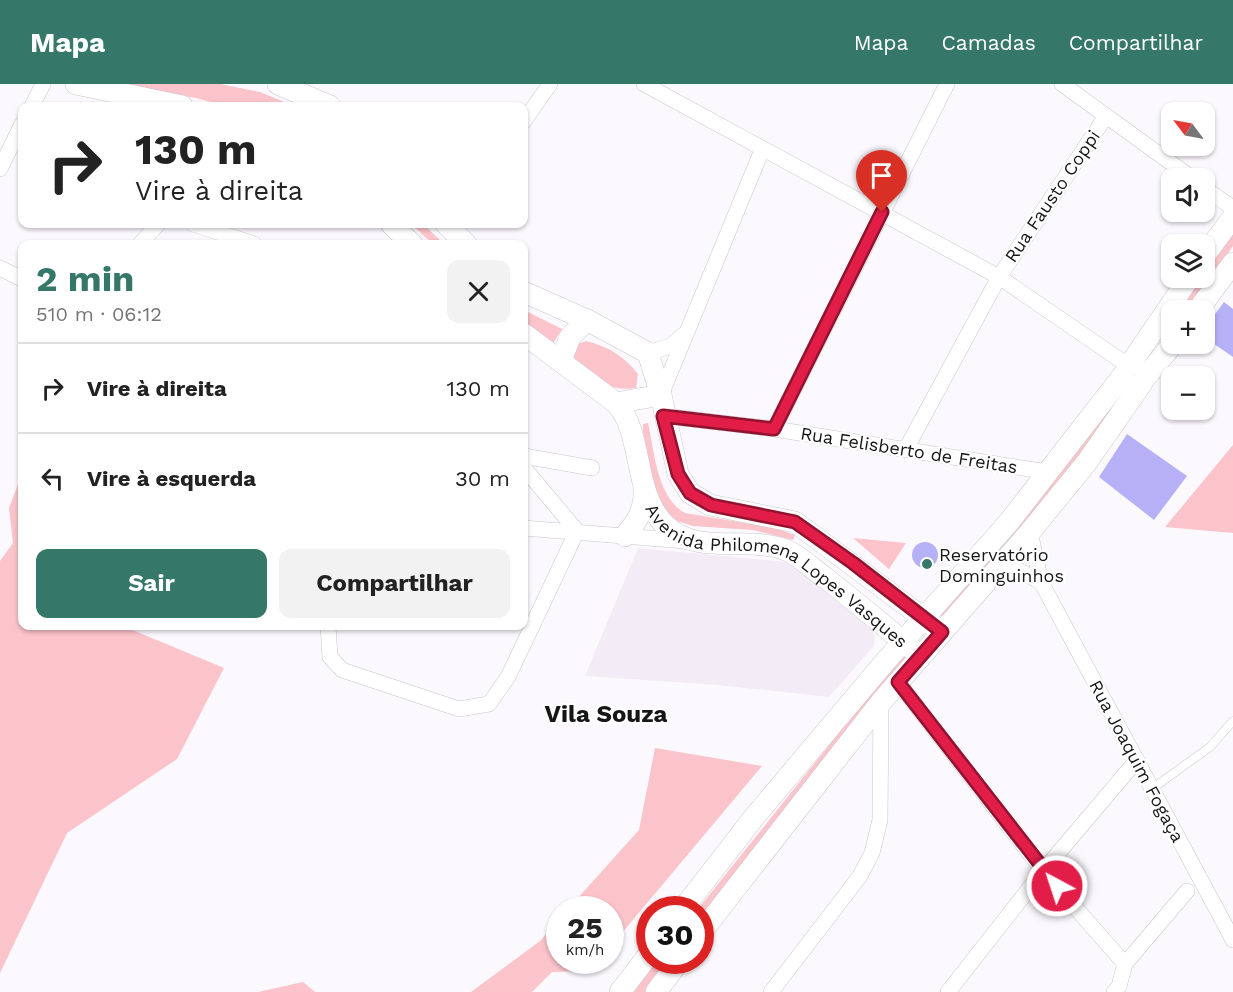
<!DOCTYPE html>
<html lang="pt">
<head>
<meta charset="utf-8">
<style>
	:root { --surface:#fff; --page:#f2f2f2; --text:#222; --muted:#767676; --line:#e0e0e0; --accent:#357769 }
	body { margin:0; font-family:"Work Sans",sans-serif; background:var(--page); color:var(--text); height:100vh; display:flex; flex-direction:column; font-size:22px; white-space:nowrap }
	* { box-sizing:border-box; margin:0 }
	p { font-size:20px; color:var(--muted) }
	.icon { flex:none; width:33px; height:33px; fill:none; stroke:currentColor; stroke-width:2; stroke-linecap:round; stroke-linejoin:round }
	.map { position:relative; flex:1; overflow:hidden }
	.details { position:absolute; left:18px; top:156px; width:510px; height:390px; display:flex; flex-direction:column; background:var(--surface); border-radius:12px; box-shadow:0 2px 4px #0004 }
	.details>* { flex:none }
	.hud { position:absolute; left:18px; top:18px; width:510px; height:126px; border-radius:12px; box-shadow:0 2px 4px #0004; background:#fff; color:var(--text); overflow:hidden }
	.needle { width:39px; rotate:302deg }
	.controls { position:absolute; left:1161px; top:18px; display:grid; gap:12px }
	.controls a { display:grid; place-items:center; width:54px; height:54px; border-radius:12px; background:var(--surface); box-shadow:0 2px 4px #0004; font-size:30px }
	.speed { position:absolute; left:546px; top:812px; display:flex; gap:12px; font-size:30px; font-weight:700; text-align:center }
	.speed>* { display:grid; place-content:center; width:78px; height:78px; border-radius:50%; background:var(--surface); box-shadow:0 2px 4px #0004; line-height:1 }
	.speed small { font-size:15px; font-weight:400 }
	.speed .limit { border:9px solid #d22; background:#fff; color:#111 }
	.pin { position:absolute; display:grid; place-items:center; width:51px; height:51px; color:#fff; margin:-62px -26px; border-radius:50% 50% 50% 0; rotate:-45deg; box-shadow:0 0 6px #0007 }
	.pin .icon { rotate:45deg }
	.me { position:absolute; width:66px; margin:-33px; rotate:320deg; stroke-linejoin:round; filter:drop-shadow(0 0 4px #0008) }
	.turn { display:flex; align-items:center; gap:21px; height:126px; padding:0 18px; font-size:27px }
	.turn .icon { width:78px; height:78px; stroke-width:2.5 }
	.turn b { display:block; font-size:42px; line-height:51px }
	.round { display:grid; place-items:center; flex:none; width:63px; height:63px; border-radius:12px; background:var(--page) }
	.headline { display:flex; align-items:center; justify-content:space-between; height:102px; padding:0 18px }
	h1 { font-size:36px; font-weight:700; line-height:45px; color:var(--accent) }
	.cta { display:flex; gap:12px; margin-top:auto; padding:12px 18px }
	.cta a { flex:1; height:69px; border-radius:12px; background:var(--accent); color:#fff; font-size:24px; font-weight:700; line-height:69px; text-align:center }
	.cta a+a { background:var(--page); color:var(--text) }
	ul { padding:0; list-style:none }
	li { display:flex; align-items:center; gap:18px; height:90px; padding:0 18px; border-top:2px solid var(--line) }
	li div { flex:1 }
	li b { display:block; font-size:22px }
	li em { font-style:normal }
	header { display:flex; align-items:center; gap:36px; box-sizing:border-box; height:84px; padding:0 30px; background:var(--accent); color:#fff }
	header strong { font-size:28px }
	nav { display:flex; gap:33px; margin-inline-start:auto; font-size:21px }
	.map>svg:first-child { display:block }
	.built { fill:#f3ecf7 }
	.green { fill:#fbc3ca }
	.building { fill:#b6b1f7 }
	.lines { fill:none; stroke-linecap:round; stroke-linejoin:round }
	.lane-casing { stroke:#c9c7cb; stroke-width:9 }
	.street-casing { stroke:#c9c7cb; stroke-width:16 }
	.secondary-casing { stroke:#c9c7cb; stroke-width:22 }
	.lane { stroke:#fff; stroke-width:8 }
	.street { stroke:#fff; stroke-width:15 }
	.secondary { stroke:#fff; stroke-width:21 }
	.route-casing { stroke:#92132f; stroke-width:15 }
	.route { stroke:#e11d48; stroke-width:10 }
	.poi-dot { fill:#357769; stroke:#fff; stroke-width:2 }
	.labels { text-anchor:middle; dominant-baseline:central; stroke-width:4.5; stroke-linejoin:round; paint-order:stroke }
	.street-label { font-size:18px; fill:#171617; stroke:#fff }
	.poi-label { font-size:18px; fill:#171617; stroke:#fff; text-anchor:start }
	.district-label { font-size:24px; font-weight:bold; fill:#171617; stroke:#fff }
</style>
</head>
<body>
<header>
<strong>Mapa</strong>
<nav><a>Mapa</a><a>Camadas</a><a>Compartilhar</a></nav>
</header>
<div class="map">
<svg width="1233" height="908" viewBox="0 0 1233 908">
	<rect width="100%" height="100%" fill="#fcf9fe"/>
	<!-- built -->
	<polygon class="built" points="638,464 788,478 871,544 875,551 874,562 829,613 717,601 585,592"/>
	<!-- green -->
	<g class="green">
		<polygon points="110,0 220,0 260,8 294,22 226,22 196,14"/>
		<polygon points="411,140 423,140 444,160 433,160"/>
		<polygon points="1233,150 1233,162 1187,226 1179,226"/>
		<polygon points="524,226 562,245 552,261 524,239"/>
		<path d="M586 257C608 262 625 273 638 290L636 304C606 308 597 294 574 277L573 269 578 260Z"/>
		<polygon points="1127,302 1079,377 943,534 941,531"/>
		<path d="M648 339C654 366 657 414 685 429L775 444 795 451 793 456 753 446 693 442 668 434 659 422 643 348V340Z"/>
		<polygon points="1233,361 1233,449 1165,443"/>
		<polygon points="22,390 22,542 123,542 224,584 177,675 67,749 0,889 0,477 13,459 9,424"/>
		<polygon points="853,454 906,459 889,485"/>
		<polygon points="906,565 915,573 701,841 700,825 698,825"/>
		<polygon points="655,664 762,682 611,862 610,825 568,825 639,746"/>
		<polygon points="559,835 560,876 599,876 589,887 552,888 532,908 471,908 540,857"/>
		<polygon points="658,876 674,876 649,908 633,908"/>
		<polygon points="303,898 315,908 258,908"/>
	</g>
	<!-- building -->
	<g class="building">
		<polygon points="1224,218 1233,225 1233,273 1204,253 1204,245"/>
		<polygon points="1127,350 1187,392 1154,436 1099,393"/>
		<circle cx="925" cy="471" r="13"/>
	</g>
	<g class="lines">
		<!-- lane casing -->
		<g class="lane-casing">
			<polyline id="lane" points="1153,704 1210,663 1233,637"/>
		</g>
		<!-- street casing -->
		<g class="street-casing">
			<g id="street">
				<polyline points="644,0 999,193 1129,282"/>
				<polyline points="1062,0 1192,94"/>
				<polyline points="32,22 43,0"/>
				<polyline points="524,37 550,0"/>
				<polyline points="0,85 22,40"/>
				<polyline points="1204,104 1233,124"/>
				<polyline points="193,140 254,160"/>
				<polyline points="140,160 158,140"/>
				<polyline points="0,184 22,195"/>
				<polyline points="648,269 670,262 683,251"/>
				<polyline points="661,311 762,66"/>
				<polyline points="664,332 774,345 1048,388"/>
				<polyline points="774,345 947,0"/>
				<polyline points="906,365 999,193 1106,32"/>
				<polyline points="524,372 592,384"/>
				<polyline points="524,444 685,457"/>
				<polyline points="1030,448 1041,498 1233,856"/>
				<polyline points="1004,479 1041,498"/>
				<polyline points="328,542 330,573 342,586 459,625 489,620 508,593 577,447 524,384"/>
				<polyline points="898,598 1043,787 1125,880"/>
				<polyline points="771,908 860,792 872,769 880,736 881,618"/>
				<polyline points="948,908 1043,787 1137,676"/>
				<polyline points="1114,908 1119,902 1125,880 1187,807"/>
			</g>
		</g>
		<!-- secondary casing -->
		<g class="secondary-casing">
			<g id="secondary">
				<polyline points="76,0 182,22"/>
				<polyline points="278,0 330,22"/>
				<polyline points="391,140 412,160"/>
				<polyline points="446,140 466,160"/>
				<polyline points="1204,172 1233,133"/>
				<polyline points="524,208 587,236 648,269 661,311 678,390 690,409 710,421 795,438 934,542"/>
				<polyline points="1198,226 1233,179"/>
				<path id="s1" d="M524 250 616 319C644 350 632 406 664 440 696 473 747 451 786 466 800 472 812 484 824 493 854 516 883 541 912 565"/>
				<polyline points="561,277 570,253 587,236"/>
				<polyline points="1129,282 1189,194"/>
				<polyline points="1145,294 1173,260"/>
				<polyline points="616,319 661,311"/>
				<path d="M625 452C638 436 645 426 644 404"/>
				<polyline points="683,825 755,732 884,579 1009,438 1124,290"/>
				<polyline points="700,850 881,618 1030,448 1087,378 1142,299"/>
				<polyline points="620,908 650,869"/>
				<polyline points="656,908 680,876"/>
			</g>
		</g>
		<!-- lane -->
		<use href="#lane" class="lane"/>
		<!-- street -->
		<use href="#street" class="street"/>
		<!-- secondary -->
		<use href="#secondary" class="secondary"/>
	</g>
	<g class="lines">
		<!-- route casing -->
		<g class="route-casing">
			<polyline id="route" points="882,128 774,345 663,332 678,390 690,409 711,421 795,438 853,479 942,548 898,598 1057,802"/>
		</g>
		<!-- route -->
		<use href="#route" class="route"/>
	</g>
	<!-- markers -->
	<circle class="poi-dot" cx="927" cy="480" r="6"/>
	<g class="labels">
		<!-- street labels -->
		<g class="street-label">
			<text transform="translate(1052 112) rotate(-56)">Rua Fausto Coppi</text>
			<text transform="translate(909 366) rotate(9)">Rua Felisberto de Freitas</text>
			<text stroke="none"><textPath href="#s1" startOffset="375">Avenida Philomena Lopes Vasques</textPath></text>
			<text transform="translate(1137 677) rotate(62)">Rua Joaquim Fogaça</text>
		</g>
		<!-- poi labels -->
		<g class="poi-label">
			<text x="939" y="470">Reservatório<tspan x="939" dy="21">Dominguinhos</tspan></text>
		</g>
		<!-- district labels -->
		<g class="district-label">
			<text x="606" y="630">Vila Souza</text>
		</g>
	</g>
</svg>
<div class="controls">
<a><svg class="needle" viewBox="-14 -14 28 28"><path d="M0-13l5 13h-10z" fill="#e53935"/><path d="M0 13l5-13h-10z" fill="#767676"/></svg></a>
<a><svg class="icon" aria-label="sound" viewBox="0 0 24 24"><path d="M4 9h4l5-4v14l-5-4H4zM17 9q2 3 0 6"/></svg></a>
<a><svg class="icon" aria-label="layers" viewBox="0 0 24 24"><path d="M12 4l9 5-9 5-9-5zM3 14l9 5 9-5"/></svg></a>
<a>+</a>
<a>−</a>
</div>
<div class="speed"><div>25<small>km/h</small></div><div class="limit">30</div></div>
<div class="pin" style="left:882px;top:128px;background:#d93025"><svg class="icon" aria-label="arrive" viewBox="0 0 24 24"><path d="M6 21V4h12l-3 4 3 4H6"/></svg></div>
<svg class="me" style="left:1057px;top:802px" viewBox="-20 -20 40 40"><circle r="17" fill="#e11d48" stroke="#fff" stroke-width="3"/><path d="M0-11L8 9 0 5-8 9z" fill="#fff"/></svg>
<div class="hud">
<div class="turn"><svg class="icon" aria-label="right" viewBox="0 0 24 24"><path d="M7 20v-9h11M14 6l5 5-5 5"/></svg><div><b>130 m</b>Vire à direita</div></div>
</div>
<section class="details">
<div class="headline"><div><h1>2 min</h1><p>510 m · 06:12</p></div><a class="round"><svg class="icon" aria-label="close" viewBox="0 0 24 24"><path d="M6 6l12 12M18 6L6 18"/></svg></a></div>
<ul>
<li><svg class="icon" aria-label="right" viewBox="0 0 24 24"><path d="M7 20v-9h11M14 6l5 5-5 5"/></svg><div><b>Vire à direita</b></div><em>130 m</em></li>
<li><svg class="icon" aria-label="left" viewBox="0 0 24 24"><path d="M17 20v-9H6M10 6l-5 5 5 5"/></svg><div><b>Vire à esquerda</b></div><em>30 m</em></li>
</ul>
<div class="cta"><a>Sair</a><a>Compartilhar</a></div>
</section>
</div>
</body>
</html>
